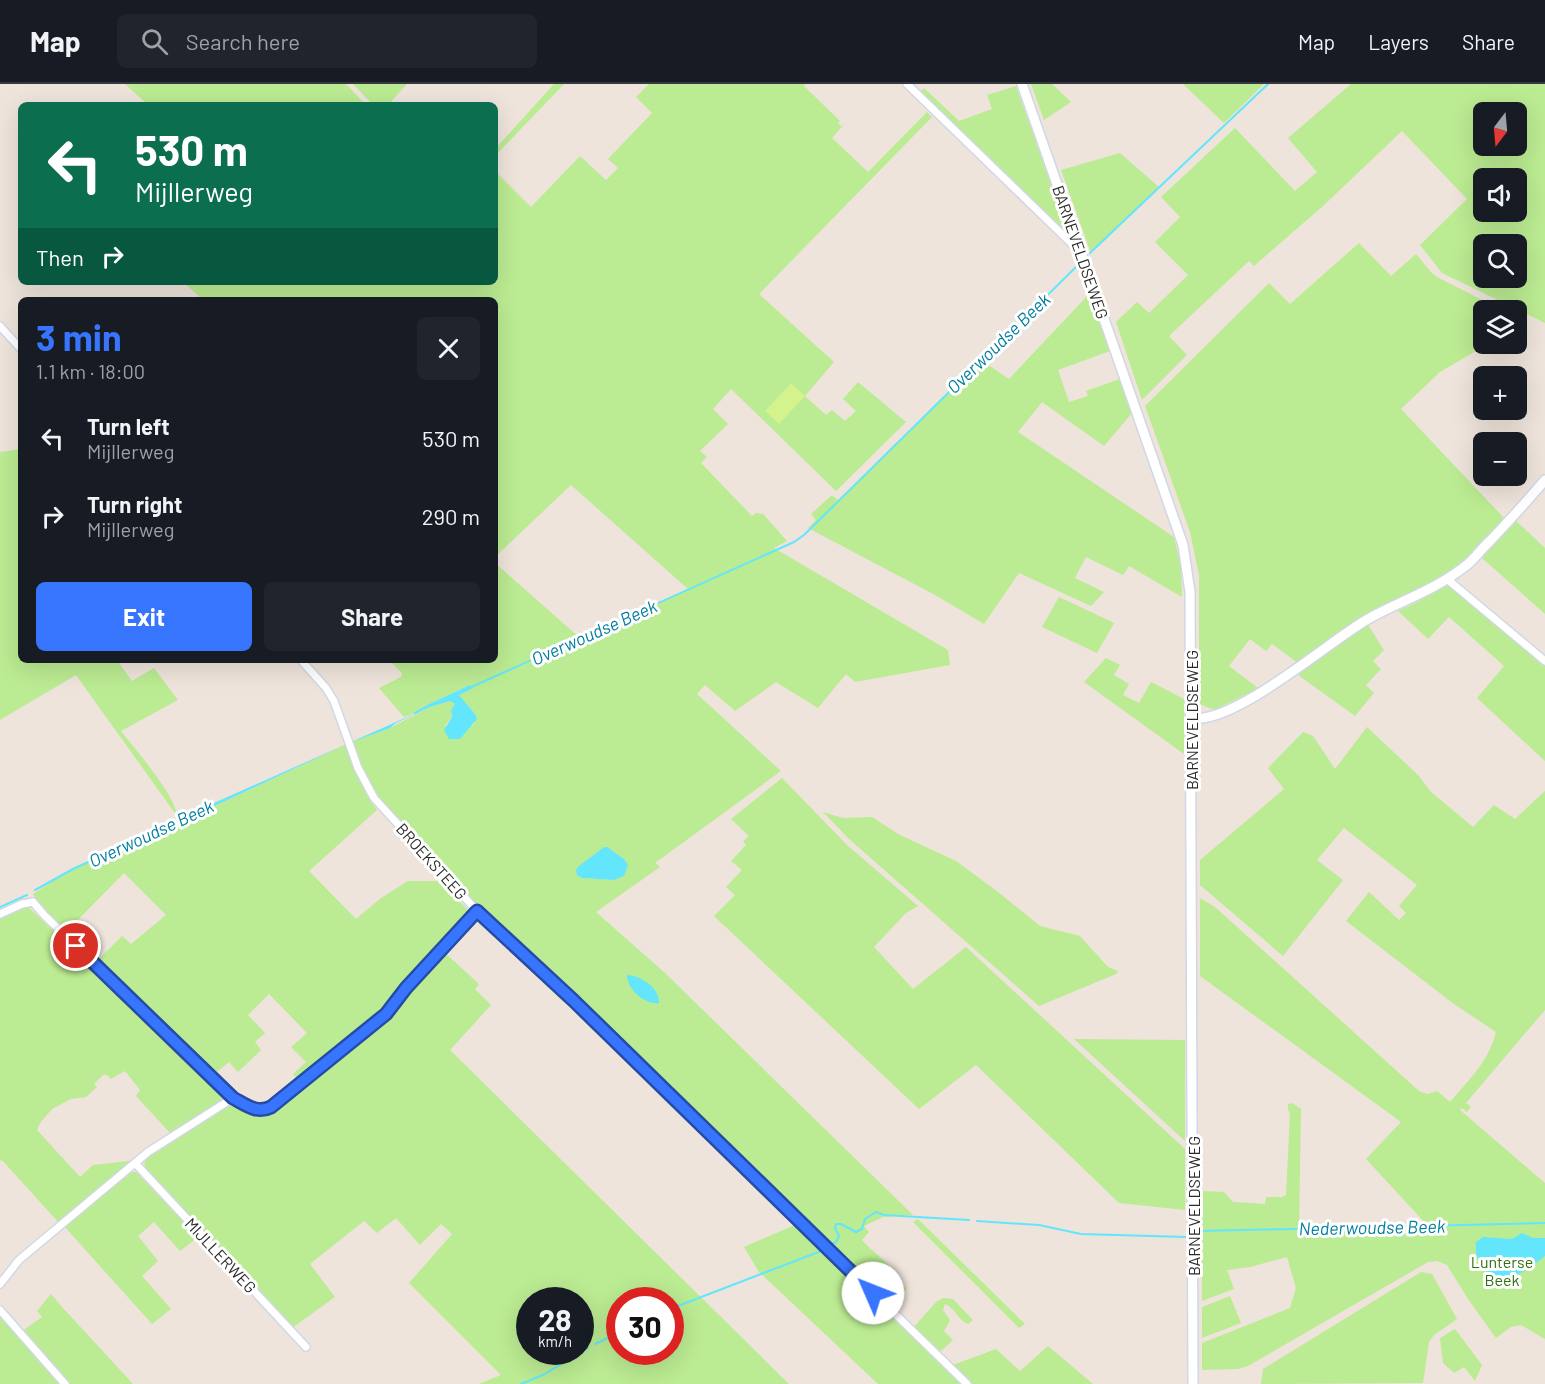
<!DOCTYPE html>
<html lang="en">
<head>
<meta charset="utf-8">
<style>
	:root { --surface:#171b24; --page:#20242c; --text:#f1f3f6; --muted:#9ea1a6; --line:#363941; --accent:#3775ff }
	body { margin:0; font-family:Barlow,sans-serif; background:var(--page); color:var(--text); height:100vh; display:flex; flex-direction:column; font-size:22px; white-space:nowrap }
	* { box-sizing:border-box; margin:0 }
	p { font-size:20px; color:var(--muted) }
	.icon { flex:none; width:33px; height:33px; fill:none; stroke:currentColor; stroke-width:2; stroke-linecap:round; stroke-linejoin:round }
	.map { position:relative; flex:1; overflow:hidden }
	.details { position:absolute; left:18px; top:213px; width:480px; height:366px; display:flex; flex-direction:column; background:var(--surface); border-radius:9px; box-shadow:0 6px 24px #0002 }
	.details>* { flex:none }
	.hud { position:absolute; left:18px; top:18px; width:480px; height:183px; border-radius:9px; box-shadow:0 6px 24px #0002; background:#0b6e4f; color:#fff; overflow:hidden }
	.needle { width:39px; rotate:196deg }
	.controls { position:absolute; left:1473px; top:18px; display:grid; gap:12px }
	.controls a { display:grid; place-items:center; width:54px; height:54px; border-radius:9px; background:var(--surface); box-shadow:0 6px 24px #0002; font-size:30px }
	.speed { position:absolute; left:516px; top:1203px; display:flex; gap:12px; font-size:30px; font-weight:700; text-align:center }
	.speed>* { display:grid; place-content:center; width:78px; height:78px; border-radius:50%; background:var(--surface); box-shadow:0 6px 24px #0002; line-height:1 }
	.speed small { font-size:15px; font-weight:400 }
	.speed .limit { border:9px solid #d22; background:#fff; color:#111 }
	.pin { position:absolute; display:grid; place-items:center; width:51px; height:51px; color:#fff; margin:-26px; border:3px solid #fff; border-radius:50%; box-shadow:0 2px 6px #0007 }
	.me { position:absolute; width:66px; margin:-33px; rotate:314deg; stroke-linejoin:round; filter:drop-shadow(0 0 4px #0008) }
	.turn { display:flex; align-items:center; gap:21px; height:126px; padding:0 18px; font-size:27px }
	.turn .icon { width:78px; height:78px; stroke-width:2.5 }
	.turn b { display:block; font-size:42px; line-height:51px }
	.then { display:flex; align-items:center; height:57px; padding:0 18px; background:#0003; gap:12px; font-size:22px }
	.round { display:grid; place-items:center; flex:none; width:63px; height:63px; border-radius:9px; background:var(--page) }
	.overview { display:flex; align-items:center; justify-content:space-between; height:102px; padding:0 18px }
	h1 { font-size:36px; font-weight:700; line-height:45px; color:var(--accent) }
	.action { display:flex; gap:12px; margin-top:auto; padding:12px 18px }
	.action a { flex:1; height:69px; border-radius:9px; background:var(--accent); color:#fff; font-size:24px; font-weight:700; line-height:69px; text-align:center }
	.action a+a { background:var(--page); color:var(--text) }
	ul { padding:0; list-style:none }
	li { display:flex; align-items:center; gap:18px; height:78px; padding:0 18px }
	li div { flex:1 }
	li b { display:block; font-size:22px }
	li em { font-style:normal }
	header { display:flex; align-items:center; gap:36px; box-sizing:border-box; height:84px; padding:0 30px; background:var(--surface); border-bottom:2px solid var(--line) }
	header strong { font-size:28px }
	nav { display:flex; gap:33px; margin-inline-start:auto; font-size:21px }
	.search { width:420px; height:54px; background:var(--page); display:flex; align-items:center; gap:15px; box-sizing:border-box; padding:0 21px; border-radius:9px; color:var(--muted); font-size:22px }
	.map>svg:first-child { display:block }
	.green { fill:#bbeb92; fill-rule:evenodd }
	.pitch { fill:#d4f38c }
	.water { fill:#63e6fb }
	.lines { fill:none; stroke-linecap:round; stroke-linejoin:round }
	.stream { stroke:#63e6fb; stroke-width:2 }
	.street-casing { stroke:#d0d7e5; stroke-width:10 }
	.secondary-casing { stroke:#d0d7e5; stroke-width:12 }
	.street { stroke:#fff; stroke-width:7 }
	.secondary { stroke:#fff; stroke-width:9 }
	.route-casing { stroke:#244ca6; stroke-width:15 }
	.route { stroke:#3775ff; stroke-width:10 }
	.labels { text-anchor:middle; dominant-baseline:central; stroke-width:6; stroke-linejoin:round; paint-order:stroke }
	.street-label { font-size:16px; fill:#2b2b2b; stroke:#fff }
	.park-label { font-size:16px; fill:#317012; stroke:#fff }
	.water-label { font-size:18px; font-style:italic; fill:#017ea1; stroke:#fff }
</style>
</head>
<body>
<header>
<strong>Map</strong>
<div class="search"><svg class="icon" aria-label="search" viewBox="0 0 24 24"><circle cx="10" cy="10" r="6"/><path d="M15 15l6 6"/></svg>Search here</div>
<nav><a>Map</a><a>Layers</a><a>Share</a></nav>
</header>
<div class="map">
<svg width="1545" height="1300" viewBox="0 0 1545 1300">
	<rect width="100%" height="100%" fill="#eee4db"/>
	<!-- green -->
	<g class="green">
		<polygon points="125,0 346,0 366,21 148,21"/>
		<polygon points="353,0 407,0 388,21 373,21"/>
		<polygon points="554,0 564,0 495,72 495,65"/>
		<path d="M649 0H805L804 2 840 37 838 39 841 42 844 40 832 54 868 88 927 28 932 33 759 210 834 278 805 312 826 331 832 326 845 337 856 327 843 315 858 298 906 338 836 407 731 305 713 325 728 340 700 367 707 373 701 379 752 432 756 429 763 430 787 457 774 464 948 566 950 581 855 598 846 590 818 624 776 598 735 627 705 601 697 610 781 687 655 779 660 783 596 828 664 888 913 1131 883 1133 864 1142 869 1148 862 1156C873 1169 887 1176 896 1191L886 1202 894 1210 903 1201 906 1204 903 1214 894 1223 648 985 455 803 373 710 349 659 390 644 430 623 450 617 455 620 451 626 452 633 445 642 465 650V646L474 640 475 630 458 611 470 601 427 621 423 626 404 633 379 604 401 593 402 589 389 576H495V479L580 554 688 505 571 401 495 473V216H203L183 198H495V87L531 123 580 72 606 96 618 84 608 75 652 29 636 13ZM604 763 614 796 582 794 596 771Z"/>
		<polygon points="1031,0 1052,0 1071,18 1044,36"/>
		<polygon points="1183,0 1264,0 1224,39"/>
		<path d="M1351 0H1545V239L1442 189 1420 161 1467 115 1402 47 1323 122 1254 182 1249 177 1169 252 1187 271 1142 316 1116 238 1137 218 1149 229 1188 191 1155 158 1180 133 1161 113 1235 44 1295 107 1317 88 1288 54ZM1516 28V62H1484V28ZM1484 94H1516V128H1484ZM1484 160H1516V194H1484Z"/>
		<polygon points="1016,2 1068,149 919,9 924,4 959,37 992,25 987,11"/>
		<polygon points="1120,69 1159,103 1091,169 1061,86"/>
		<polygon points="1359,159 1391,192 1416,170 1430,187 1437,193 1502,226 1484,226 1484,260 1488,260 1440,288 1401,325 1504,434 1462,478 1445,492 1359,534 1298,579 1272,560 1266,567 1250,555 1229,582 1258,604 1215,626 1199,620 1199,491 1190,448 1145,322 1269,199 1290,220"/>
		<polygon points="1089,210 1110,267 1058,286 1069,318 1088,312 1086,307 1120,295 1132,329 1104,362 1042,318 1018,348 1174,453 1181,483 1182,513 1129,482 1123,491 1086,473 1075,494 1104,508 1091,522 1019,489 984,540 935,511 808,444 816,436 811,430 832,411 838,416 981,276 1009,295"/>
		<path d="M21 365V576H123L119 579 132 597 154 584 178 616 121 647C135 665 176 712 177 732L76 591 0 636V368Z"/>
		<polygon points="1514,435 1545,464 1545,530 1482,474"/>
		<polygon points="1450,499 1545,579 1545,677 1477,614 1504,582 1449,533 1428,555 1398,527 1419,517"/>
		<polygon points="1059,513 1114,539 1097,569 1042,543"/>
		<polygon points="1368,541 1384,566 1373,577 1381,585 1366,601 1374,609 1355,632 1298,591 1344,555"/>
		<polygon points="1106,574 1120,581 1114,591 1129,600 1123,611 1139,619 1151,598 1184,615 1184,670 1084,598"/>
		<path d="M1367 643 1418 691 1431 708 1473 743 1494 721 1515 735 1545 707V926L1466 1019 1471 1023 1467 1028 1462 1024 1460 1026 1545 1099V1255L1521 1241 1511 1243 1496 1254 1468 1215 1447 1181 1437 1177 1428 1178 1248 1282 1238 1285 1202 1286V1259L1290 1224 1296 1204 1287 1173 1250 1183 1227 1186 1234 1205 1202 1217 1201 1107 1224 1108 1233 1118 1265 1120 1266 1113H1282L1286 1111 1290 1030 1288 1026V1020L1292 1019 1301 1025 1299 1146 1428 1142 1366 1075 1401 1038 1200 892V814L1215 823 1419 1007 1427 1010 1437 1007 1450 1018C1469 996 1489 977 1496 948L1454 920 1346 837 1369 808 1399 836 1406 829 1399 822 1417 801 1344 744 1317 776 1343 796 1283 872 1200 801V776L1284 705 1268 684 1303 648 1313 652 1335 685Z"/>
		<polygon points="345,661 367,712 377,726 309,787 356,835 381,814 408,797 440,797 468,826 467,831 410,894 382,932 299,997 293,990 306,978 291,963 307,949 269,910 248,931 265,949 255,958 261,966 238,988 229,978 212,992 96,878 122,852 131,860 166,831 124,789 68,846 63,847 39,821 33,810 71,785 178,739"/>
		<polygon points="782,694 847,761 918,822 906,829 874,863 913,905 966,863 1185,1065 1185,1126 1119,1119 976,981 919,1025 714,832 735,811 726,803 742,786 731,777 746,761 743,757 749,752 731,735"/>
		<polygon points="823,728 843,734 872,733 898,750 956,777 998,808 1040,842 1080,852 1108,883 1118,887 1116,890 1039,922 849,755"/>
		<polygon points="26,821 225,1011 225,1016 172,1051 136,1012 140,1006 125,987 111,995 107,991 103,991 94,1000 97,1003 86,1013 71,1015 52,1025 40,1039 37,1046 80,1093 93,1081 129,1077 132,1079 60,1140 2,1076 0,1077 0,832"/>
		<path d="M443 867 479 900 475 905 491 921 450 966 789 1300H479L501 1291 409 1199 452 1150 441 1140 420 1161 396 1134 377 1149 364 1137 310 1180 335 1213 292 1244 144 1084 146 1073 229 1021H244L258 1033 269 1027 391 930 399 917ZM530 1216H580V1268H530ZM620 1216H670V1268H620Z"/>
		<polygon points="1074,955 1185,956 1185,1057"/>
		<polygon points="132,1088 136,1088 198,1153 180,1167 154,1138 138,1152 158,1177 142,1192 171,1225 152,1240 64,1142"/>
		<polygon points="918,1135 1025,1240 1019,1244 913,1138"/>
		<polygon points="797,1140 962,1300 878,1300 759,1188 744,1163"/>
		<polygon points="1421,1188 1432,1190 1457,1235 1434,1251 1429,1258 1423,1299 1261,1300 1263,1285"/>
		<polygon points="51,1210 62,1223 133,1300 68,1300 21,1248 42,1233 37,1227"/>
		<polygon points="1230,1212 1241,1239 1202,1254 1202,1223"/>
		<path d="M943 1214 953 1215 973 1236 968 1240C958 1236 955 1224 945 1220L943 1226 950 1236 944 1247 953 1256 940 1268 914 1243 936 1218Z"/>
		<polygon points="0,1233 60,1300 0,1300"/>
		<polygon points="1455,1245 1482,1281 1475,1297 1464,1283 1454,1289 1443,1279 1440,1254"/>
		<polygon points="1048,1262 1093,1300 973,1300 953,1281 996,1265 1020,1287"/>
	</g>
	<!-- pitch -->
	<polygon class="pitch" points="791,299 805,312 779,340 765,327"/>
	<!-- water -->
	<g class="water">
		<polygon points="470,601 473,604 459,611 475,630 477,635 460,655 449,655 444,646 452,633 451,626 455,620 450,617 430,623 396,639 390,644 349,659 178,739 178,735 423,626 427,621"/>
		<polygon points="604,763 607,763 624,775 628,781 624,792 614,796 582,794 577,791 576,786 578,783"/>
		<path d="M627 891C641 892 659 903 659 919 644 921 627 905 627 891Z"/>
		<path d="M1522 1149 1533 1154H1545V1172C1533 1182 1511 1199 1494 1194 1489 1192 1487 1187 1484 1184 1477 1177 1475 1168 1476 1158L1483 1153 1512 1155Z"/>
	</g>
	<g class="lines">
		<!-- stream -->
		<g class="stream">
			<polyline points="1090,169 1268,0"/>
			<polyline points="469,604 794,458 804,451 1078,181"/>
			<polyline points="415,629 426,623"/>
			<polyline points="35,806 73,785 180,736"/>
			<polyline points="0,823 27,811"/>
			<polyline points="977,1137 1039,1141 1081,1150 1186,1153"/>
			<polyline points="1200,1147 1545,1139"/>
			<polyline points="832,1160 836,1158 839,1152 835,1144 836,1140 841,1140 856,1148 862,1145 865,1135 876,1128 884,1131 969,1136"/>
			<polyline points="670,1225 821,1167"/>
			<polyline points="595,1260 620,1248"/>
			<polyline points="521,1300 543,1291 588,1264"/>
		</g>
		<!-- street casing -->
		<g class="street-casing">
			<g id="street">
				<polyline points="907,0 1073,161 1081,165"/>
				<polyline points="0,242 21,265"/>
				<polyline points="1447,495 1545,577"/>
				<polyline points="301,576 326,604 334,617 358,684 374,714 437,783 477,827 574,917 967,1300"/>
				<polyline points="0,830 22,820 33,818 44,831 233,1014"/>
				<polyline points="0,1200 19,1176 135,1079"/>
				<polyline points="0,1226 65,1300"/>
				<path d="M306 1263 135 1079 148 1068 233 1014C246 1021 257 1030 271 1023L386 930 406 904 477 827"/>
			</g>
		</g>
		<!-- secondary casing -->
		<g class="secondary-casing">
			<g id="secondary">
				<polyline points="1022,0 1183,461 1190,508 1193,1300"/>
				<path d="M1191 634C1233 642 1329 557 1368 535 1402 516 1436 506 1468 480 1476 473 1482 464 1490 457 1509 437 1527 417 1545 396"/>
			</g>
		</g>
		<!-- street -->
		<use href="#street" class="street"/>
		<!-- secondary -->
		<use href="#secondary" class="secondary"/>
	</g>
	<g class="lines">
		<!-- route casing -->
		<g class="route-casing">
			<path id="route" d="M76 862 233 1014C246 1021 257 1030 271 1023L386 930 406 904 477 827 574 917 873 1209"/>
		</g>
		<!-- route -->
		<use href="#route" class="route"/>
	</g>
	<g class="labels">
		<!-- street labels -->
		<g class="street-label">
			<text transform="translate(1081 168) rotate(71)">BARNEVELDSEWEG</text>
			<text transform="translate(1191 636) rotate(-90)">BARNEVELDSEWEG</text>
			<text transform="translate(432 777) rotate(48)">BROEKSTEEG</text>
			<text transform="translate(1193 1122) rotate(-90)">BARNEVELDSEWEG</text>
			<text transform="translate(221 1171) rotate(47)">MIJLLERWEG</text>
		</g>
		<!-- park labels -->
		<g class="park-label">
			<text x="1502" y="1177">Lunterse<tspan x="1502" dy="18">Beek</tspan></text>
		</g>
		<!-- water labels -->
		<g class="water-label">
			<text transform="translate(998 259) rotate(-44)">Overwoudse Beek</text>
			<text transform="translate(594 548) rotate(-24)">Overwoudse Beek</text>
			<text transform="translate(151 749) rotate(-25)">Overwoudse Beek</text>
			<text transform="translate(1372 1143) rotate(-1)">Nederwoudse Beek</text>
		</g>
	</g>
</svg>
<div class="controls">
<a><svg class="needle" viewBox="-14 -14 28 28"><path d="M0-13l5 13h-10z" fill="#e53935"/><path d="M0 13l5-13h-10z" fill="#9ea1a6"/></svg></a>
<a><svg class="icon" aria-label="sound" viewBox="0 0 24 24"><path d="M4 9h4l5-4v14l-5-4H4zM17 9q2 3 0 6"/></svg></a>
<a><svg class="icon" aria-label="search" viewBox="0 0 24 24"><circle cx="10" cy="10" r="6"/><path d="M15 15l6 6"/></svg></a>
<a><svg class="icon" aria-label="layers" viewBox="0 0 24 24"><path d="M12 4l9 5-9 5-9-5zM3 14l9 5 9-5"/></svg></a>
<a>+</a>
<a>−</a>
</div>
<div class="speed"><div>28<small>km/h</small></div><div class="limit">30</div></div>
<div class="pin" style="left:76px;top:862px;background:#d93025"><svg class="icon" aria-label="arrive" viewBox="0 0 24 24"><path d="M6 21V4h12l-3 4 3 4H6"/></svg></div>
<svg class="me" style="left:873px;top:1209px" viewBox="-20 -20 40 40"><circle r="19" fill="#fff"/><path d="M0-13L10 11 0 6-10 11z" fill="#3775ff"/></svg>
<div class="hud">
<div class="turn"><svg class="icon" aria-label="left" viewBox="0 0 24 24"><path d="M17 20v-9H6M10 6l-5 5 5 5"/></svg><div><b>530 m</b>Mijllerweg</div></div>
<div class="then">Then<svg class="icon" aria-label="right" viewBox="0 0 24 24"><path d="M7 20v-9h11M14 6l5 5-5 5"/></svg></div>
</div>
<section class="details">
<div class="overview"><div><h1>3 min</h1><p>1.1 km · 18:00</p></div><a class="round"><svg class="icon" aria-label="close" viewBox="0 0 24 24"><path d="M6 6l12 12M18 6L6 18"/></svg></a></div>
<ul>
<li><svg class="icon" aria-label="left" viewBox="0 0 24 24"><path d="M17 20v-9H6M10 6l-5 5 5 5"/></svg><div><b>Turn left</b><p>Mijllerweg</p></div><em>530 m</em></li>
<li><svg class="icon" aria-label="right" viewBox="0 0 24 24"><path d="M7 20v-9h11M14 6l5 5-5 5"/></svg><div><b>Turn right</b><p>Mijllerweg</p></div><em>290 m</em></li>
</ul>
<div class="action"><a>Exit</a><a>Share</a></div>
</section>
</div>
</body>
</html>
